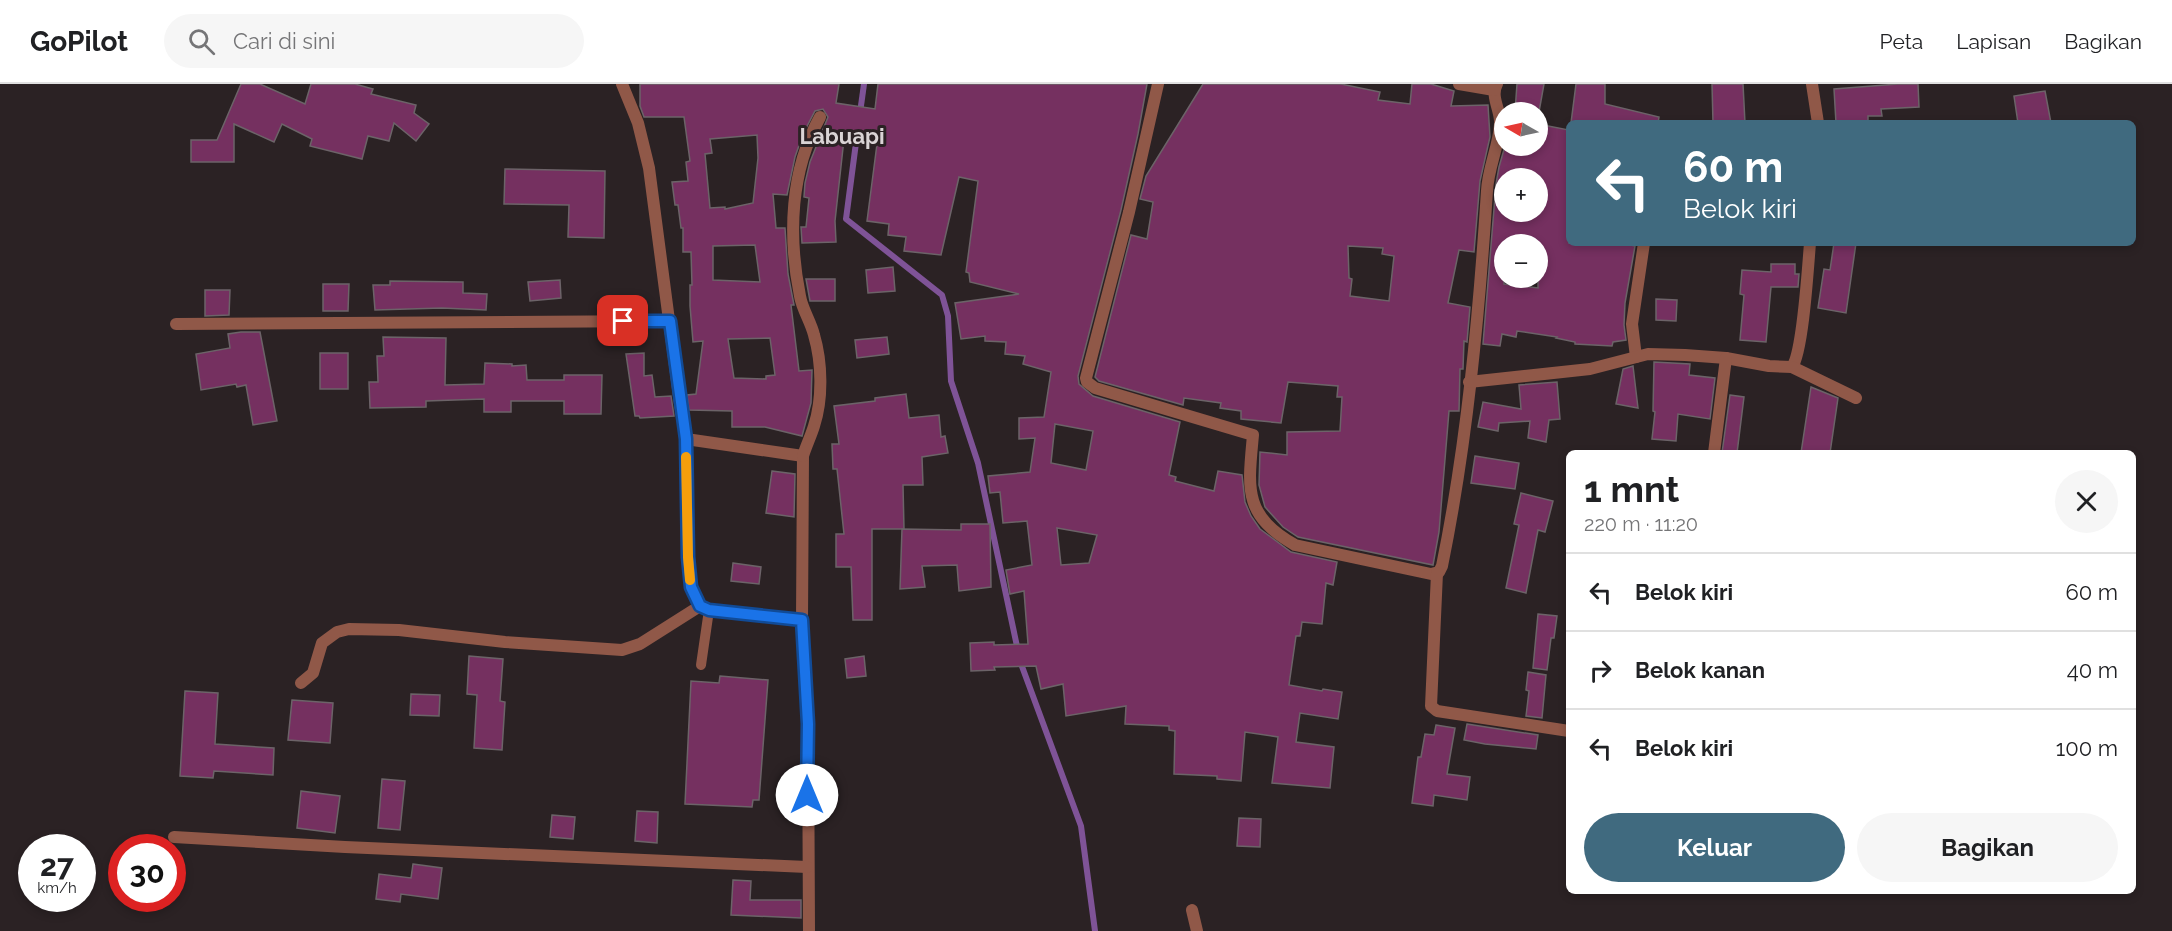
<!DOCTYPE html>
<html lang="id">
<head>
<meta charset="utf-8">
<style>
	:root { --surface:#fff; --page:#f6f6f6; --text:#202124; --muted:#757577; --line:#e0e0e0; --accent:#406a7f }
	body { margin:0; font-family:Raleway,sans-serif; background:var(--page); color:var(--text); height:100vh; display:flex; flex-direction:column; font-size:22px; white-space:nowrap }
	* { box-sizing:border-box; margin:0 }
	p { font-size:20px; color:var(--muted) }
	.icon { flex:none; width:33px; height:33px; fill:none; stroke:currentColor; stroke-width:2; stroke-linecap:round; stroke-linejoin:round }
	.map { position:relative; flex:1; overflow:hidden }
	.sheet { position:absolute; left:1566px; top:366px; width:570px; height:444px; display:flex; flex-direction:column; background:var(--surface); border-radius:9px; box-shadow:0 3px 9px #0003 }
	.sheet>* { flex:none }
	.guide { position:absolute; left:1566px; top:36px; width:570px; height:126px; border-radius:9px; box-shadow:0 3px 9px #0003; background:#406a7f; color:#fff; overflow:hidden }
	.needle { width:39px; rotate:279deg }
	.fabs { position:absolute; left:1494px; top:18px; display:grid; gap:12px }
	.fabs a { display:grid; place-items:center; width:54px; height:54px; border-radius:50%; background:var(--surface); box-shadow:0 3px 9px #0003; font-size:30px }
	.speed { position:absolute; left:18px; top:750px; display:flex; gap:12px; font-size:30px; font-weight:700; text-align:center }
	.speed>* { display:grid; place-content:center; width:78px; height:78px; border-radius:50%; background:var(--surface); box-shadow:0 3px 9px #0003; line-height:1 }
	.speed small { font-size:15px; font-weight:400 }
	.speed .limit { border:9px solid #d22; background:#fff; color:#111 }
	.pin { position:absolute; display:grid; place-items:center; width:51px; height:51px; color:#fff; margin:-26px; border-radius:12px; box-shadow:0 3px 9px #0006 }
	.me { position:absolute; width:66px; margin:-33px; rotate:0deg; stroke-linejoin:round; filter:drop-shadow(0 0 4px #0008) }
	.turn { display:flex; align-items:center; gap:21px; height:126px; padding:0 18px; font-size:27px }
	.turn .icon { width:78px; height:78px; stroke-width:2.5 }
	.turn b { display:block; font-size:42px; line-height:51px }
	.round { display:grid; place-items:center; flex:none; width:63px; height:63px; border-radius:32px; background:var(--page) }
	.headline { display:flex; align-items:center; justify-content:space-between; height:102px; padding:0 18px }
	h1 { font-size:36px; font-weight:700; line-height:45px }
	.action { display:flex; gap:12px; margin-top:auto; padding:12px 18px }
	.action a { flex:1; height:69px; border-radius:36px; background:var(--accent); color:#fff; font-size:24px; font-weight:700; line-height:69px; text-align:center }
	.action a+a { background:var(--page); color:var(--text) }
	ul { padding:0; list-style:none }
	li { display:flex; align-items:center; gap:18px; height:78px; padding:0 18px; border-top:2px solid var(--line) }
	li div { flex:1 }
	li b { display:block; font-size:22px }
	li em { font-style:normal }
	header { display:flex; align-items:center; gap:36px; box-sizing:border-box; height:84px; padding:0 30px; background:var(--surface); border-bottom:2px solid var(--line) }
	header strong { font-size:28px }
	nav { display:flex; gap:33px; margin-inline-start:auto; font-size:21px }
	.search { width:420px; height:54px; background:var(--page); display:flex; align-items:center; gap:15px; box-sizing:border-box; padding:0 21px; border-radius:33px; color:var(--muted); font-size:22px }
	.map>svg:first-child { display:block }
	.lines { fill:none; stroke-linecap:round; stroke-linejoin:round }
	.stream { stroke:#7f5397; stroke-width:6 }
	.building { fill:#753060; stroke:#6c6368; stroke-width:1.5; fill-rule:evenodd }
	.service { stroke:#905848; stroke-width:10 }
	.minor { stroke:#905848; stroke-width:12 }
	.route-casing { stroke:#114b97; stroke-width:15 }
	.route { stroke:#1a73e8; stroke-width:10 }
	.slow { stroke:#f59e0b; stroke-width:10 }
	.labels { text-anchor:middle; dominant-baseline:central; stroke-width:6; stroke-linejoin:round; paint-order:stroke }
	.quarter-label { font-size:22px; font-weight:bold; fill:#dad4d5; stroke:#2b2224 }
</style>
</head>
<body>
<header>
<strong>GoPilot</strong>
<div class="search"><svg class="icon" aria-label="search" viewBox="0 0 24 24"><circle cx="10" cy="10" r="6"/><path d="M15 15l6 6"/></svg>Cari di sini</div>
<nav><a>Peta</a><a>Lapisan</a><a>Bagikan</a></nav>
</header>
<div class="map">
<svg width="2172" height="847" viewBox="0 0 2172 847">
	<rect width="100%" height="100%" fill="#2b2224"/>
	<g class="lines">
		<!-- stream -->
		<g class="stream">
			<polyline points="860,29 864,0"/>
			<polyline points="857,51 846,135 942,211 948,232 951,297 978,379 1018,567"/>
			<polyline points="1020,577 1081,742 1095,847"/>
		</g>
	</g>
	<!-- building -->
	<g class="building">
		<polygon points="241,0 260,0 305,20 311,0 355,0 373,5 371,10 416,21 414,29 429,40 416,57 394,39 389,57 368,52 362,75 310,62 312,55 282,40 274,58 234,40 234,78 191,78 191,56 217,56"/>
		<path d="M640 0H839L836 19 875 25 878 0H1147L1138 50 1121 126 1078 292 1079 300 1093 312 1180 338 1169 391 1176 393 1175 397 1214 407 1218 387 1242 391 1245 418 1251 432 1260 445 1291 468 1337 478 1333 501 1326 499 1322 540 1302 538 1300 552H1296L1289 601 1322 607 1323 605 1342 608 1338 635 1300 629 1296 658 1334 663 1330 704 1272 699 1278 653 1245 648 1241 697 1217 695V692L1174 690 1175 647 1169 646V642L1125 640 1126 622 1066 632 1063 600 1041 605 1036 582 994 583 995 586 971 587 970 559 994 558V561L1028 560 1024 507 1010 510 1006 486 1032 481 1027 437 1003 439 1000 408 990 409 988 392 1030 388 1035 354 1019 355V334L1044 333 1051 288 1023 280 1025 272 1005 270 1006 258 985 257V252L961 255 955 219 1019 210 970 198 969 189 966 188 978 97 959 93 941 171 904 167 906 153 888 151 889 140 867 137 877 60 844 55 835 137 836 158 802 159 801 143H806L809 114 804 113 805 99 810 78 828 33 823 25 815 27 803 50 795 73 787 111 773 110 776 144H785L788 190 794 221H791L799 287 812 286 811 319 802 352 765 343H732V327L689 326 687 311 696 310 703 257 693 258 690 222V201H692L691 168H683V144H681L678 121H675L672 98 688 97 686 78 690 77 684 33H644L640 22ZM757 51 758 74 753 119 725 125V123L710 124 705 70 712 69 710 55ZM755 161 760 198 713 196V162ZM770 254 775 291 766 292V295L734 294 728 255ZM1055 340 1093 347 1086 386 1051 379ZM1057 444 1097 451 1089 479 1061 481Z"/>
		<path d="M1203 0H1341L1380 8 1378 16 1410 20 1412 0H1431L1454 7 1451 22 1488 21 1490 53 1480 97 1474 168 1459 166 1448 219 1470 223 1467 258 1464 257 1463 285H1460L1459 327H1449L1439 448 1433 481 1298 453 1283 443 1265 423 1259 401 1260 368 1287 371V348L1340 347 1342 313H1337L1338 302 1288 298 1281 339 1241 335V327L1220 324 1221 319 1184 314 1183 321 1099 297 1095 293 1131 151 1147 155 1153 118 1140 115 1146 92ZM1348 162 1383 164 1382 170 1394 172 1389 217 1350 212 1352 195 1349 194Z"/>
		<polygon points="1517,0 1544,0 1539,28 1515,28"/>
		<polygon points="1576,0 1605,0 1605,20 1659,33 1658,39 1571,39"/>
		<polygon points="1712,0 1743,0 1745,39 1713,39"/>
		<polygon points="1898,0 1918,0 1919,23 1881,25 1882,32 1868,32 1868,39 1836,39 1834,5"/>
		<polygon points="2045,7 2051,39 2018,39 2014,12"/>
		<path d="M1538 40 1569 46V159H1621L1635 162 1625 219 1624 241 1626 256 1613 258 1612 262 1575 260V258L1556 254 1557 253 1517 247 1516 253 1502 250 1500 262 1483 260 1496 100 1499 83 1505 62H1538ZM1504 92 1538 94V128H1504ZM1504 160H1538V204L1504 200Z"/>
		<polygon points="505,85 605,87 604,154 568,153 569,121 504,120"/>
		<polygon points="1834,159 1856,159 1846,229 1818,224 1824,185 1830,186"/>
		<polygon points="1771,180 1795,180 1795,190 1799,190 1798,203 1771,203 1766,258 1740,256 1744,211 1740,210 1742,186 1771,188"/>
		<polygon points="893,183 895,207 868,209 866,186"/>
		<polygon points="806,195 835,195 835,217 810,217"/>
		<polygon points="560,196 561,214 530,217 528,198"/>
		<polygon points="390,197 463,198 463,209 487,210 486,226 442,224 375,226 373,201 390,201"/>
		<polygon points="323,200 349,200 348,227 323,227"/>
		<polygon points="205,206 230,206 229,231 205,232"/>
		<polygon points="1656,215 1677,216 1676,237 1656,236"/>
		<polygon points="241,248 260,248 277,337 253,341 246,301 237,303 236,300 201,306 196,270 230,264 228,250"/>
		<polygon points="383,253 446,254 445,301 484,300 485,279 512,280 512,282 526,281 527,296 564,296 564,291 602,291 601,330 564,330 564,317 511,317 511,328 484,328 484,315 426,317 426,323 370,324 369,298 378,298 377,272 384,272"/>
		<polygon points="887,253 889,270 857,274 855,256"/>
		<rect x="320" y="269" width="28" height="36"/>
		<polygon points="644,269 644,292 652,291 655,313 671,312 674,332 640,334 639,332 635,332 626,270"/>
		<polygon points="1654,278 1690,280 1689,291 1715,294 1710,335 1678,330 1676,357 1652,355 1655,328 1653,327"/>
		<polygon points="1633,282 1638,324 1616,320 1623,285"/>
		<polygon points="1557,298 1560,335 1549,336 1546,358 1528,354 1530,337 1499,339 1498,347 1478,343 1483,318 1521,325 1519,301"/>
		<polygon points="1811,303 1838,314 1830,369 1801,369"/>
		<polygon points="906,310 909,334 939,331 941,353 945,352 948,369 922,373 923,401 903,401 904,445 872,445 872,536 853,536 851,483 836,483 836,450 844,450 837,385 833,385 832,360 839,360 834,322 875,317 875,314"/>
		<polygon points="1730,311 1744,313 1737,369 1722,369"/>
		<polygon points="1475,372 1519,379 1515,405 1471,399"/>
		<polygon points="772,387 795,390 794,433 766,429"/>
		<polygon points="1521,409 1553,417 1545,448 1538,446 1526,509 1506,504 1519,441 1514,440"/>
		<polygon points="961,440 990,440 991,503 959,507 957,481 922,482 925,503 900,505 902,445 961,446"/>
		<polygon points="733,479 761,483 759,500 731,497"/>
		<polygon points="1538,530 1557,532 1554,554 1551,554 1547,586 1533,584"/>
		<polygon points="469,572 503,575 500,617 505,618 502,666 474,664 477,611 467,610"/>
		<polygon points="864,572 866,592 847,594 845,575"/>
		<polygon points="1528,588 1546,591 1542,634 1526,632 1529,607 1526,606"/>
		<polygon points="720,592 768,596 759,716 753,716 752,723 685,720 691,597 719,599"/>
		<polygon points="185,607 218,609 215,660 274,664 273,691 214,687 213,694 180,692"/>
		<polygon points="411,610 440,611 439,632 410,631"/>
		<polygon points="292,616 333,619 330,659 288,656"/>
		<polygon points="1467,640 1538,651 1536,665 1485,660 1464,656"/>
		<polygon points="1436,641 1455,644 1447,690 1470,693 1467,716 1434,711 1433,722 1412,719 1418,673 1421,673 1425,650 1434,651"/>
		<polygon points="382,695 405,697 400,746 378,744"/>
		<polygon points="301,707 340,712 335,749 297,744"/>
		<polygon points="637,727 658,728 657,759 635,757"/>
		<polygon points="552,731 575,733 573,755 550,753"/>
		<polygon points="1239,734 1261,735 1260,763 1237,762"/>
		<polygon points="413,780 442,784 438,815 401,810 400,818 376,815 379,790 411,794"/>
		<polygon points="733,796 751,797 750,816 801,816 801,834 731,831"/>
	</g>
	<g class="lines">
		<!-- service -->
		<polyline class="service" points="701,581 709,526"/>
		<!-- minor -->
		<g class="minor">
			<polyline points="622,0 638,39 649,84 680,320 686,355 688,473 691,503 700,522 709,526 802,536"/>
			<path d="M1158 0 1129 128 1086 294 1087 298 1095 304 1253 351C1248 405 1243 431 1295 461L1431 490 1439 488 1442 482C1467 360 1479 231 1487 107 1488 84 1499 62 1500 40 1501 26 1490 13 1497 0"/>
			<polyline points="1459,0 1494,6"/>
			<polyline points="1812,0 1818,39"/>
			<polyline points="176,240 670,237"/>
			<polyline points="1636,273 1632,240 1644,159"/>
			<path d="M1792 283C1803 268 1808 182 1810 159"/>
			<polyline points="1469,298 1590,285 1648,270 1685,271 1726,274 1769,282 1792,283 1856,314"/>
			<polyline points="686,355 803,372 802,536 808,640 809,847"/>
			<polyline points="1714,369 1726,274"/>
			<path d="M803 372C806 362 811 352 814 342 823 315 822 278 814 251 811 238 802 225 800 212 788 152 790 87 820 33"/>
			<polyline points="1437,489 1431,622 1437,627 1569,647"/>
			<polyline points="301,599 313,589 322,559 337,548 349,545 399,546 505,558 622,566 640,560 700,522"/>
			<polyline points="174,753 345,763 807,783"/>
			<polyline points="1192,826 1197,847"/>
		</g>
	</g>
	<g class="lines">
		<!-- route casing -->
		<g class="route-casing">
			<polyline id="route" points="623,237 670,237 686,355 688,473 691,503 700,522 709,526 802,536 808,640 807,711"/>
		</g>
		<!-- route -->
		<use href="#route" class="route"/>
		<!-- slow -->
		<polyline class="slow" points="686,373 688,473 690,496"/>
	</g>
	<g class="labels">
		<!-- quarter labels -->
		<g class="quarter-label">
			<text x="842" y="52">Labuapi</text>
		</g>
	</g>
</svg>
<div class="fabs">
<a><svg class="needle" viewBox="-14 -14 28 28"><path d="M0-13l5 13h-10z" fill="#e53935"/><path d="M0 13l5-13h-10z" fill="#757577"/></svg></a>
<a>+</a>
<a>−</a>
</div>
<div class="speed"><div>27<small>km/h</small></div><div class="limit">30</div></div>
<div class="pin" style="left:623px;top:237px;background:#d93025"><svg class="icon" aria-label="arrive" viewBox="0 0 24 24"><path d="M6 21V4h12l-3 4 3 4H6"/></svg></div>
<svg class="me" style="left:807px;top:711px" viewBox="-20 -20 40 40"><circle r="19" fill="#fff"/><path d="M0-13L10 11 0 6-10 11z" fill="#1a73e8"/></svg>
<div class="guide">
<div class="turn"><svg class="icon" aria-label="left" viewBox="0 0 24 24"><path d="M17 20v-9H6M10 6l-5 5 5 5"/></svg><div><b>60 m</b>Belok kiri</div></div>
</div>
<section class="sheet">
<div class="headline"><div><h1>1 mnt</h1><p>220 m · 11:20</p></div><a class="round"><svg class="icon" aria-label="close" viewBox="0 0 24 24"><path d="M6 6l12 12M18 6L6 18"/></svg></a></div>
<ul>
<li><svg class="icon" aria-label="left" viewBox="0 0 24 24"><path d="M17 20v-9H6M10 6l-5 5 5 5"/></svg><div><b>Belok kiri</b></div><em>60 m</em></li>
<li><svg class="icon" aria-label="right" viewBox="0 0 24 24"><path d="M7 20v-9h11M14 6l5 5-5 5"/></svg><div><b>Belok kanan</b></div><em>40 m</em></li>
<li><svg class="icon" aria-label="left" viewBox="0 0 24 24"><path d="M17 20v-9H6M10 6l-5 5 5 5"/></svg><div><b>Belok kiri</b></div><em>100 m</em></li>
</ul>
<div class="action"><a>Keluar</a><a>Bagikan</a></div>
</section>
</div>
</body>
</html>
